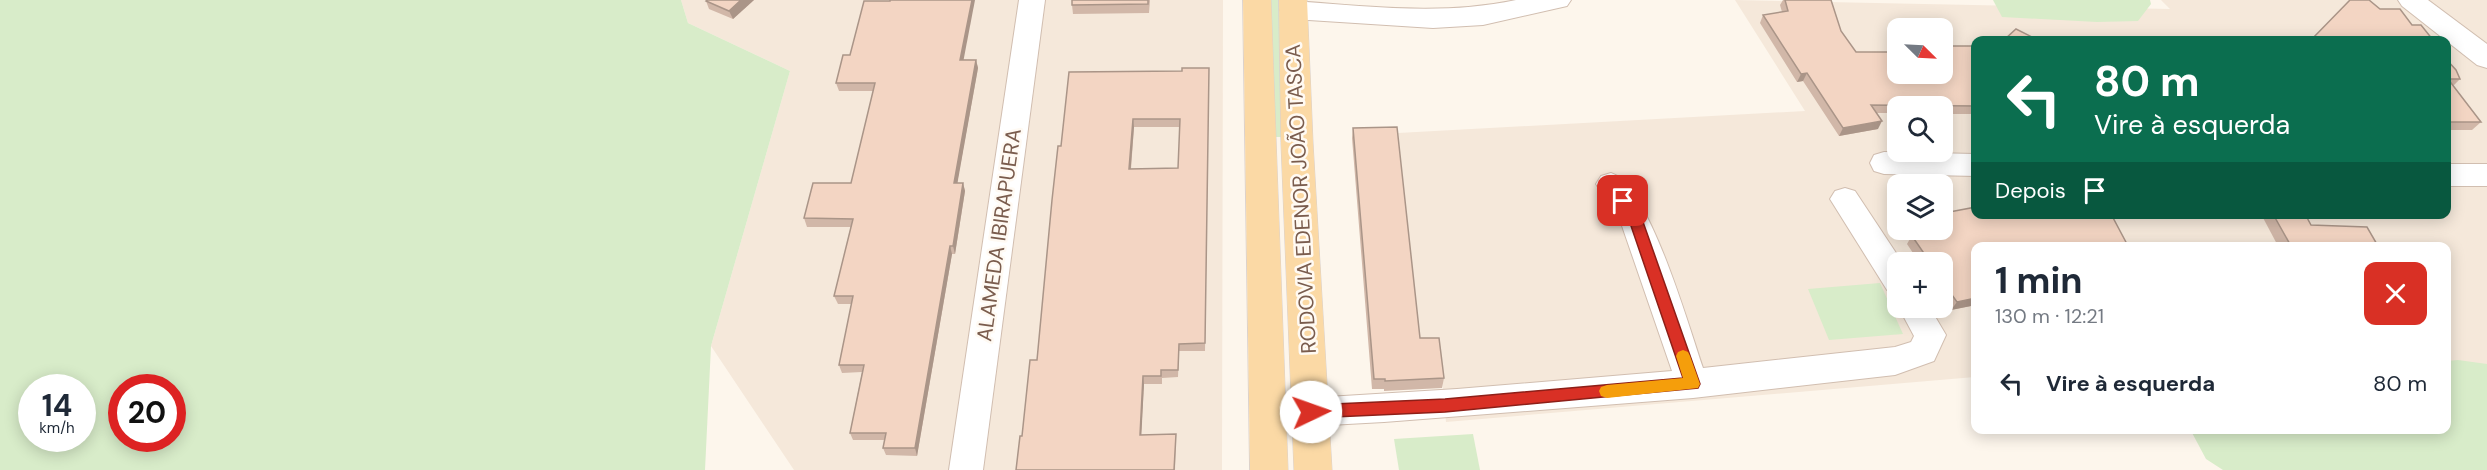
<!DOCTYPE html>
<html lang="pt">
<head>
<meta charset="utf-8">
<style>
	:root { --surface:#fff; --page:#f6f6f7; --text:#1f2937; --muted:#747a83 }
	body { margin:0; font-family:"DM Sans",sans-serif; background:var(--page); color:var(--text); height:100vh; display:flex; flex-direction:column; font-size:22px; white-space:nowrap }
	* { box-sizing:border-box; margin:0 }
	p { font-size:20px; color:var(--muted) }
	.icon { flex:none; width:33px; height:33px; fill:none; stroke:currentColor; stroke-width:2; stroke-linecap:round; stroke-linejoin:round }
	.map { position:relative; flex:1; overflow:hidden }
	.panel { position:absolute; left:1971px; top:242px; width:480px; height:192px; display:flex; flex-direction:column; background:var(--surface); border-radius:12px; box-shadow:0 3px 15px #0003 }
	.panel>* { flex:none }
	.guide { position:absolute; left:1971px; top:36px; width:480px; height:183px; border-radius:12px; box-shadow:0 3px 15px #0003; background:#0b6e4f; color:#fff; overflow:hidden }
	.needle { width:39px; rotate:114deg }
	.tools { position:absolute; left:1887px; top:18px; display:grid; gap:12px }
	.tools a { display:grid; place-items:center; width:66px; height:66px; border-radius:12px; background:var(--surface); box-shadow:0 3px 15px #0003; font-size:30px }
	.speed { position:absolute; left:18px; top:374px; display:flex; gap:12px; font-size:30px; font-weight:700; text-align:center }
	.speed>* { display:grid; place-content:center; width:78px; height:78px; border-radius:50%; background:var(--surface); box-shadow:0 3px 15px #0003; line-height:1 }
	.speed small { font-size:15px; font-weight:400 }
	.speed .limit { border:9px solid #d22; background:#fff; color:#111 }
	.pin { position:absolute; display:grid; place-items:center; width:51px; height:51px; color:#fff; margin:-26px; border-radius:12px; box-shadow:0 3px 9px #0006 }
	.me { position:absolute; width:66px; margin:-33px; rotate:87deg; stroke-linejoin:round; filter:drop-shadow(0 0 4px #0008) }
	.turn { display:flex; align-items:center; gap:21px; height:126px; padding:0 24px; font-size:27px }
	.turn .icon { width:78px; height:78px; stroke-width:2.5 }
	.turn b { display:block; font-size:42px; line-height:51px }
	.then { display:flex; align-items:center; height:57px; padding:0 24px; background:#0003; gap:12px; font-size:22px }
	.round { display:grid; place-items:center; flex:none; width:63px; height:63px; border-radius:12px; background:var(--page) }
	.summary { display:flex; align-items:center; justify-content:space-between; height:102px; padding:0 24px }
	h1 { font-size:36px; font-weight:700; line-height:45px }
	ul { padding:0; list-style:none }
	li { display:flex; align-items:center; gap:18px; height:78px; padding:0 24px }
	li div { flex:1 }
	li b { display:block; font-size:22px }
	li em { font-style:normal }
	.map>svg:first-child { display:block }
	.residential { fill:#f5e8da; fill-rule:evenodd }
	.green { fill:#d8ecc9; fill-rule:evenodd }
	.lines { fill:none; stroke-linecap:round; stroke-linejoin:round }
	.minor-casing { stroke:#d1beb0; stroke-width:2 }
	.major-casing { stroke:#dad1cd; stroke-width:1 }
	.minor { fill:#fff; fill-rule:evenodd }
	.major { fill:#fbd9a5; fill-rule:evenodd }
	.wall { fill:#d1b7a8; fill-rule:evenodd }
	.shaded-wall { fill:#aa9588 }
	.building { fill:#f3d5c3; stroke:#aa9588; stroke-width:1.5; fill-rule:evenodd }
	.route { fill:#d93025; stroke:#8d1f18; stroke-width:1.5 }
	.slow { fill:#f59e0b }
	.labels { text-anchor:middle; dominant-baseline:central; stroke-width:5; stroke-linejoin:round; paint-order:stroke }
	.street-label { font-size:21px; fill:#7a5c4d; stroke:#fffaf3 }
</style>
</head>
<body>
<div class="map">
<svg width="2487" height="470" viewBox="0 0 2487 470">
	<rect width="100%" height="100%" fill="#fdf6ec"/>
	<!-- residential -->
	<g class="residential">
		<polygon points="681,0 1223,0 1222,470 794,470 711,346 790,71 688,23"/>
		<path d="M1735 0 2170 9 2161 0H2487V380H2447L2446 246H1976L1975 377 1446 422 1439 347 1420 346 1398 133 1805 111ZM1898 28H1942V74H1898ZM1976 40H2446V214H1976ZM1898 106H1942V152H1898ZM1898 184H1942V230H1898ZM1898 262H1942V308H1898Z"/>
	</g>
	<!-- green -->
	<g class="green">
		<path d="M0 0H681L688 23 790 71 711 346 705 470H0ZM32 387H82V438H32ZM122 387H172V438H122Z"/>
		<polygon points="1270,0 1280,0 1285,137 1274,137"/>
		<polygon points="1993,0 2150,0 2151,4 2138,21 2097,22 2002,17"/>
		<polygon points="1880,283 1903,334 1829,340 1808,289"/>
		<polygon points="2458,360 2487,364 2487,470 2223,470 2206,459 2190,429 2446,429 2447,361"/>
		<polygon points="1473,434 1480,470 1399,470 1394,439"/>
	</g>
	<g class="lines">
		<!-- minor casing -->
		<g class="minor-casing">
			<g id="minor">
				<polygon points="1019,0 1045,0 983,470 949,470"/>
				<path d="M1516 0H1571L1567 6 1483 25 1433 28 1293 19 1284 16 1280 10 1284 4 1293 1C1368 6 1442 16 1516 0Z"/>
				<polygon points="2398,0 2428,0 2487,44 2487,68 2477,65 2402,6"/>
				<polygon points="1884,152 1976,154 1976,176 1884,174 1874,171 1870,163 1874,155"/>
				<rect x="2446" y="164" width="41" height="22"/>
				<path d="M1611 173C1649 185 1689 328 1703 368L1895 347 1911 342 1914 336 1899 308H1930L1946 335 1934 361 1895 375 1693 398 1384 422 1311 426 1299 422 1294 412 1299 402 1311 398 1457 389 1672 371 1621 223 1596 184 1601 176Z"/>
				<polygon points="1845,188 1855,191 1902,262 1898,262 1898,293 1887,290 1830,199 1835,191"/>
			</g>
		</g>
		<!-- major casing -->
		<g class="major-casing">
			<g id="major">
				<polygon points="1243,0 1271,0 1288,470 1250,470"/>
				<polygon points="1279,0 1307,0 1313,143 1332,470 1294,470 1281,143"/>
			</g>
		</g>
		<!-- minor -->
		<use href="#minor" class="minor"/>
		<!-- major -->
		<use href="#major" class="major"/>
	</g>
	<!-- wall -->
	<g class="wall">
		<polygon points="754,0 733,19 709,9 706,1"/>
		<polygon points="1150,0 1149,13 1073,14 1072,5"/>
		<polygon points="1783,0 1831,0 1841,31 1856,52 1898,74 1976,46 1976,114 1942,114 1942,106 1898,106 1898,113 1877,113 1878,129 1839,136 1803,81 1797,82 1760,23 1763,15 1782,12 1780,5"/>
		<polygon points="850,55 976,60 978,68 957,183 963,183 965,191 955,254 952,254 917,456 886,455 883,448 885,440 853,440 850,433 862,372 842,373 839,365 852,304 838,304 834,296 851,227 807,227 804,218 851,183 873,91 839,91 836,83"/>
		<polygon points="2446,59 2460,79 2453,86 2481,122 2472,130 2446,130"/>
		<path d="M1209 68 1205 351H1179L1178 377 1162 378V384H1144L1141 435 1176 434 1175 470H1016L1037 360 1061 146 1182 71ZM1134 127H1180L1178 168 1131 169Z"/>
		<polygon points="1353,128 1420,338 1444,378 1442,388 1384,391 1384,389 1372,389 1352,138"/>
		<polygon points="1944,213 1976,246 1976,305 1951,310 1942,297 1942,262 1919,262 1907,244 1911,237 1909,234 1911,230 1942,230 1942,215"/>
		<polygon points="2261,214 2305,214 2311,225 2378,246 2278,246"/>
	</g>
	<!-- shaded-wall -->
	<g class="shaded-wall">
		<polygon points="741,0 754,0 733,19 729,11"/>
		<polygon points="972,0 975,0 962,68 960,60"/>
		<polygon points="976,60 978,68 956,191 954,183"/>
		<polygon points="1807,73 1803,81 1797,82 1801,74"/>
		<polygon points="1133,119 1134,127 1130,177 1129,169"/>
		<polygon points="1882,121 1878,129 1839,136 1843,128"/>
		<polygon points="963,183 965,191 955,254 953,246"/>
		<polygon points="950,246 952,254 917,456 915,448"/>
		<polygon points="1976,298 1976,305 1951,310 1957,302"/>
		<polygon points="1143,376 1144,384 1141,442 1140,435"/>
	</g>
	<!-- building -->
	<g class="building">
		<polygon points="707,0 741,0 729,11 706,1"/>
		<polygon points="890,0 972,0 960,60 976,60 954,183 963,183 953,246 950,246 915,448 883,448 886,433 850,433 864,365 839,365 853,296 834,296 853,219 804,218 813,183 851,183 875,83 836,83 843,55 850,55 864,1 890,1"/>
		<polygon points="1072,0 1148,0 1148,4 1072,5"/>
		<polygon points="1785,0 1831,0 1841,31 1856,52 1898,52 1898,74 1942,74 1942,46 1976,46 1976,106 1871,105 1882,121 1843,128 1807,73 1801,74 1763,15 1788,11"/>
		<polygon points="2350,0 2369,0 2380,9 2400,9 2412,25 2421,25 2433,40 2311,40"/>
		<polygon points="2016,29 2038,40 2004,40"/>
		<polygon points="2446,59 2456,70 2460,79 2448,79 2481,122 2446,122"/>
		<path d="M1182 68H1209L1205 343 1179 344 1178 370H1161V376H1143L1140 435 1176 434 1174 470H1016L1020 436H1022L1030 360H1037L1052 200 1058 146H1061L1069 72 1182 71ZM1133 119H1180L1178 168 1129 169Z"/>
		<polygon points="1397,127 1420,338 1439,338 1444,378 1385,381 1385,379 1374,379 1353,128"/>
		<polygon points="1976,207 1976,214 2111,214 2128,246 1976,246 1976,298 1957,302 1942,281 1942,262 1930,262 1912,236 1920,235 1917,230 1942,230 1942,220 1948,219 1944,213"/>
		<polygon points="2273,214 2305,214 2311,225 2367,227 2378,246 2291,246"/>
	</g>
	<!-- route -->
	<polygon class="route" points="1623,196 1628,198 1642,219 1700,384 1698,388 1445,412 1311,418 1305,416 1303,412 1305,407 1311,405 1445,399 1683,378 1629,220 1616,201"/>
	<!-- slow -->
	<polygon class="slow" points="1683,350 1688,352 1690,356 1700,384 1698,388 1607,398 1601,396 1599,391 1601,387 1607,385 1683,378 1676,356 1678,352"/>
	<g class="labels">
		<!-- street labels -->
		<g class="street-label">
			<text transform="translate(1301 199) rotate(-93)">RODOVIA EDENOR JOÃO TASCA</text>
			<text transform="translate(999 235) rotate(-82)">ALAMEDA IBIRAPUERA</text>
		</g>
	</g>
</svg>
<div class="tools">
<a><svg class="needle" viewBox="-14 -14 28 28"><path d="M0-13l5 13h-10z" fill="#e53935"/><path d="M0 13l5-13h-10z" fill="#747a83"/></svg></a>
<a><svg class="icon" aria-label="search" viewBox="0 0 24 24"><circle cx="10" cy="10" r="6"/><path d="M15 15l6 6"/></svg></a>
<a><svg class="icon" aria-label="layers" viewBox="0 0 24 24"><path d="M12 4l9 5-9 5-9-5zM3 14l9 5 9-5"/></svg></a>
<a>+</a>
</div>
<div class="speed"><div>14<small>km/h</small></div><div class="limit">20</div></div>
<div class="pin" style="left:1623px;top:201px;background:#d93025"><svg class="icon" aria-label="arrive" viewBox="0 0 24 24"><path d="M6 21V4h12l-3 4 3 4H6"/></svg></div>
<svg class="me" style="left:1311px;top:412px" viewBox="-20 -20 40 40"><circle r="19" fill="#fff"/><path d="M0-13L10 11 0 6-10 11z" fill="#d93025"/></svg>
<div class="guide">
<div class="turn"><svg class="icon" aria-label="left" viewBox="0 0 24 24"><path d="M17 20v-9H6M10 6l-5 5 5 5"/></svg><div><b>80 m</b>Vire à esquerda</div></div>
<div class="then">Depois<svg class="icon" aria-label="arrive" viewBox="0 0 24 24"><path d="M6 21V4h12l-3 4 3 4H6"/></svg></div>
</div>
<section class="panel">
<div class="summary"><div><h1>1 min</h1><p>130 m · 12:21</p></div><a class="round" style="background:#d93025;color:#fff"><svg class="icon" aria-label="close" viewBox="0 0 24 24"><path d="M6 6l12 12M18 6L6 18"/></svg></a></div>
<ul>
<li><svg class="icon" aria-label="left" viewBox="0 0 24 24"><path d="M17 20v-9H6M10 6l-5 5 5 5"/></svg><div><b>Vire à esquerda</b></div><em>80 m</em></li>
</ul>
</section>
</div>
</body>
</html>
